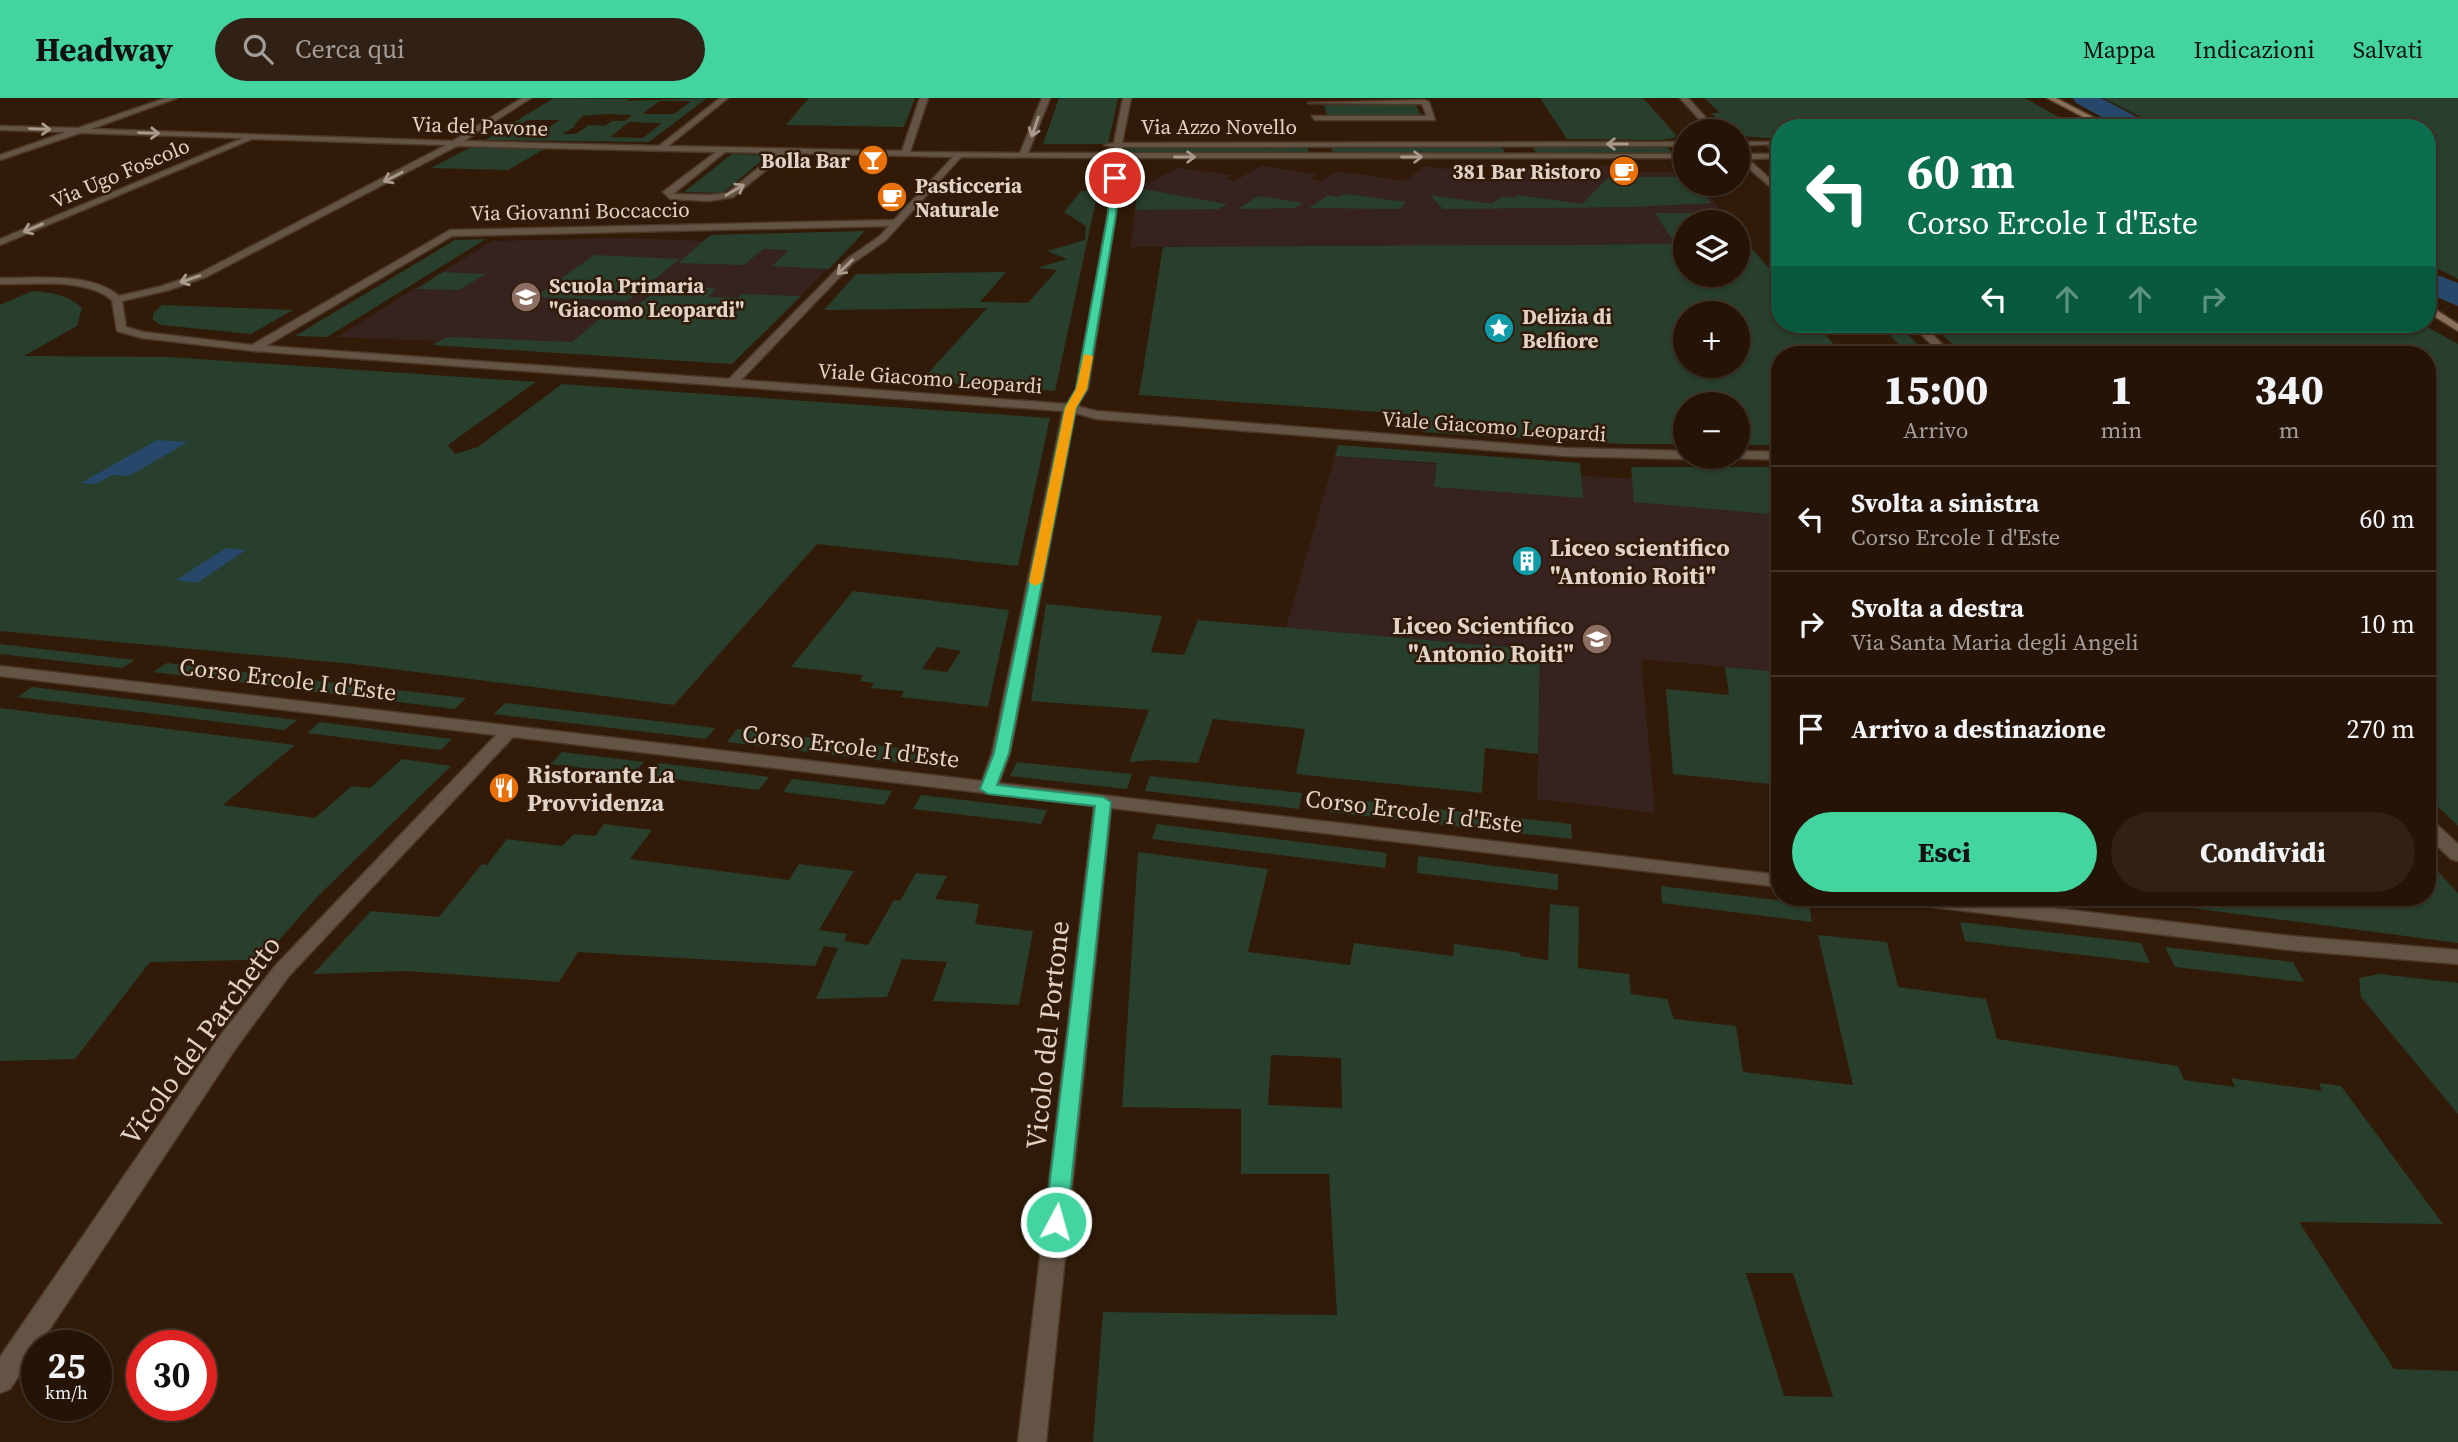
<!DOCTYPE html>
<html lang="it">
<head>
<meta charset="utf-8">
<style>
	:root { --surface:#251406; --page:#312114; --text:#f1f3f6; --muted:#a39e9b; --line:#423328; --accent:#43d4a0 }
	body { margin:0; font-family:"Source Serif 4",serif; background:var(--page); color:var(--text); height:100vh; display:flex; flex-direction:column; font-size:26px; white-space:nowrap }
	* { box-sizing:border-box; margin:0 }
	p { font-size:23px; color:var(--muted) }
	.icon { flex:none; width:38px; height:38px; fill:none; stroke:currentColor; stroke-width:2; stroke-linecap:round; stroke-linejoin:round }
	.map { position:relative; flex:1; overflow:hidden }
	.panel { position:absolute; left:1771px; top:248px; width:665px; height:560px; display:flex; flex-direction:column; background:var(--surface); border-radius:28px; box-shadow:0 2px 5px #0004,0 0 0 2px var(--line) }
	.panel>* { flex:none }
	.hud { position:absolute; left:1771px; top:21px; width:665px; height:214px; border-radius:28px; box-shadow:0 2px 5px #0004,0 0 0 2px var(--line); background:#0b6e4f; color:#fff; overflow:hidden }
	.fabs { position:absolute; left:1673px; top:21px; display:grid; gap:14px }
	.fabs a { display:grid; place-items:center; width:77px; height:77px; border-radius:50%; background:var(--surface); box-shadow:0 2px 5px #0004,0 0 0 2px var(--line); font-size:35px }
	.speed { position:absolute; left:21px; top:1232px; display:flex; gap:14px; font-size:35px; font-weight:700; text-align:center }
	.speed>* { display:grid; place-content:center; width:91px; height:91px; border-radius:50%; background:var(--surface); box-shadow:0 2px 5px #0004,0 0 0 2px var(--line); line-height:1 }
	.speed small { font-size:18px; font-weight:400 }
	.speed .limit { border:10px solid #d22; background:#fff; color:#111 }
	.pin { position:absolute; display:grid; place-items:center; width:60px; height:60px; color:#fff; margin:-30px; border:4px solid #fff; border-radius:50%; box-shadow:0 2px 7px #0007 }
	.me { position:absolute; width:77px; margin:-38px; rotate:6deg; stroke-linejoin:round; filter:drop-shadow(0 0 5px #0008) }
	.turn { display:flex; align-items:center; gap:24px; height:147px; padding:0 21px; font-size:32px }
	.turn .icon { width:91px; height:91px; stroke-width:2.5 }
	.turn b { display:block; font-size:49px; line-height:60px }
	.lanes { display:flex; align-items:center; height:66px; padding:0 21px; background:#0003; justify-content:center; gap:35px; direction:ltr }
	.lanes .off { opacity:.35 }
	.eta { display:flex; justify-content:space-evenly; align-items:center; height:119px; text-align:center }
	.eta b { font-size:42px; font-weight:800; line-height:49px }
	.button { display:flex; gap:14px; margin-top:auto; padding:14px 21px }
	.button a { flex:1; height:80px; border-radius:42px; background:var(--accent); color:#111; font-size:28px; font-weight:800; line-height:80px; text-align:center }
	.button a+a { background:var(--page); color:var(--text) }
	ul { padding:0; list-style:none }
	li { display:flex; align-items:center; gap:21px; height:105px; padding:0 21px; border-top:2px solid var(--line) }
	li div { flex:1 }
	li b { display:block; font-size:26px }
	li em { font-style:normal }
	header { display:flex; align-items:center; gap:42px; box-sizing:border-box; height:98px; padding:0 35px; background:var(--accent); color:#111 }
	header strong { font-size:33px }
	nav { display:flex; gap:38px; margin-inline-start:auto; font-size:24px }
	.search { width:490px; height:63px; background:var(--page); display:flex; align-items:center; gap:18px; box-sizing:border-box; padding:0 24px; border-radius:38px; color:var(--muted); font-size:26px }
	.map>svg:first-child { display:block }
	.education { fill:#36231f }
	.green { fill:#273f2c; fill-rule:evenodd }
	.water { fill:#27486a }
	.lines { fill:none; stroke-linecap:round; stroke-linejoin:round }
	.canal { fill:#27486a; fill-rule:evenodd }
	.minor-tunnel { stroke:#4b3725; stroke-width:8; stroke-dasharray:8 4.5; stroke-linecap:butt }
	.minor-casing { stroke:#4d3827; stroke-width:3 }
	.secondary-casing { stroke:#4d3827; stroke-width:3 }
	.minor { fill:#645445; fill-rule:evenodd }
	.secondary { fill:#8a7059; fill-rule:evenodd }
	.oneway { stroke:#a99a8c }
	.route { fill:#43d4a0; stroke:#2c8a68; stroke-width:2 }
	.slow { fill:#f59e0b }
	.labels { text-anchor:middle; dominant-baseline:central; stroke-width:5; stroke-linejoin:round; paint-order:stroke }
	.far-street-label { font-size:21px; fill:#e1d3c7; stroke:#311b08 }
	.far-poi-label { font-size:21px; font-weight:bold; fill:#e1d3c7; stroke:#311b08; text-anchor:start }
	.poi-label { font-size:24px; font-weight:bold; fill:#e1d3c7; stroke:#311b08; text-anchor:start }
	.street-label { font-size:24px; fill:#e1d3c7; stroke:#311b08 }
	.near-street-label { font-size:28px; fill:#e1d3c7; stroke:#311b08 }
</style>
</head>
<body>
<header>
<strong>Headway</strong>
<div class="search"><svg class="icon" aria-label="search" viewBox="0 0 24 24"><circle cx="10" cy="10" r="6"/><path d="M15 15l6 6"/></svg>Cerca qui</div>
<nav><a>Mappa</a><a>Indicazioni</a><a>Salvati</a></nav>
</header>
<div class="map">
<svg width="2458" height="1344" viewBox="0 0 2458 1344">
	<rect width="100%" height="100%" fill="#311b08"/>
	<!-- education -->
	<g class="education">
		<polygon points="1261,68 1317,76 1310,81 1321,83 1337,73 1405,83 1426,68 1483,76 1477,81 1491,83 1509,69 1566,76 1561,81 1574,83 1592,68 1631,68 1637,74 1685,74 1685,86 1700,86 1730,124 1685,124 1685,146 1131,149 1138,90 1178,70 1232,77 1226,81 1235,83"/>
		<polygon points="865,133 732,266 433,247 435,243 337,239 492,143 623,140 704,143 711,137"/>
		<polygon points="1335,358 1614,380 1780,380 1780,574 1641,561 1655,715 1537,701 1540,552 1286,530"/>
	</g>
	<!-- green -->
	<g class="green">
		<path d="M554 0 630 1 626 3 707 0 649 44 485 42ZM659 3H690V4L674 16H642ZM607 16 632 17 625 23H612L605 28 589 27 576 36H562L576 28H573L583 18ZM528 22H560L539 36H506ZM629 24 661 25H662L643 40 610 39Z"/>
		<polygon points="809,0 915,0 904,29 786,27"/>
		<polygon points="1059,0 1118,0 1108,46 1043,46"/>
		<polygon points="1540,0 1643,0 1676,37 1674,40 1660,42 1567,41"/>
		<polygon points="1704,0 2025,0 2078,30 1780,30 1780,41 1740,38 1738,33 1731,33 1711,15 1720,15"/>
		<polygon points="2103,0 2458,0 2458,181 2427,165 2427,30 2163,30"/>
		<polygon points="1324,7 1416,7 1421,18 1327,18"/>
		<polygon points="473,48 546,50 508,72 431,70"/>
		<polygon points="1127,48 1307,48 1309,55 1126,56"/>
		<polygon points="1331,48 1501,48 1505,55 1333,55"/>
		<polygon points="1532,48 1666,48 1672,55 1536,55"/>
		<polygon points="732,56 768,57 723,95 684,94"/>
		<polygon points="1609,79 1685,79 1685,86 1696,86 1711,105 1633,109 1443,111 1430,97 1492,106 1502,98 1514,100 1518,97 1582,106"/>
		<polygon points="1138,90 1227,106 1219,111 1135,112"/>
		<polygon points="1081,93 1098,93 1055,293 921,283 987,210 824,212 856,176 1006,174 980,204 1028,205 1057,172 1037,170 1067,161 1047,153 1085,142 1086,128 1064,114"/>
		<polygon points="1346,96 1406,104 1399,111 1309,110 1328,97 1339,99"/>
		<polygon points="1258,98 1303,105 1295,110 1238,111"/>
		<path d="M1655 115H1717L1725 124H1685V177H1738V140L1742 146H1748L1780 183V226H1816L1843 257H1780V347H1738V306H1685V346H1625L1422 334 1420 317 1139 297 1163 149 1675 146ZM1738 215V268H1685V215Z"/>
		<polygon points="865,133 829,171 772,168 789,152 763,151 744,167 678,165 711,137"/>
		<polygon points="486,141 327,239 295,238 455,142"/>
		<polygon points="594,157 680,161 627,203 535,199"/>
		<polygon points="443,174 485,176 459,192 417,191"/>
		<polygon points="662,188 716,190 708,199 738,200 742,196 801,198 732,266 433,247 447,239 572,244 618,206 638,207"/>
		<path d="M32 193C51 195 68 196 82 210L77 228 24 258 169 259 536 284 448 347 455 356 478 349 562 286 1050 320 1018 468 817 446 674 607 353 566 0 533V207Z"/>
		<polygon points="162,207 293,212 251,236 161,227 153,222 153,216"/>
		<polygon points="1879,226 1897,226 1928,257 1909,257"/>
		<polygon points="1931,226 2422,226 2458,246 2458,728 2427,698 2427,257 1964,257"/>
		<polygon points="1338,347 1580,365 1583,400 1434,389 1437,365 1335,358"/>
		<polygon points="1631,369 1780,369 1780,417 1634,404"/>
		<path d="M853 493 1009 512 988 609 901 599 904 593 871 590 874 585 860 583 863 577 791 569ZM937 549 961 553 947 574 922 571Z"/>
		<polygon points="1046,506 1162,518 1151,554 1184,557 1198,522 1540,552 1538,656 1485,650 1482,695 1296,676 1305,631 1213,621 1198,665 1153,662 1129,664 1149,612 1031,603"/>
		<polygon points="0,546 135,562 122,570 0,556"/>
		<polygon points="167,565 466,600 455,611 153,574"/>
		<polygon points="1725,569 1780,574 1780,687 1673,676 1666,591 1729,597"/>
		<polygon points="32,589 297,622 284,632 17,599"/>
		<polygon points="505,605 715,630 706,641 494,616"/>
		<polygon points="0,610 295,647 223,707 315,720 352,688 370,690 402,661 451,668 317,799 267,856 250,862 150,864 75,961 0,963"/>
		<polygon points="320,624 452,641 441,652 307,635"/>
		<polygon points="737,631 958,657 951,671 727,644"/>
		<polygon points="562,654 644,664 633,676 551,666"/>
		<polygon points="1017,664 1132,676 1127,691 1010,678"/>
		<polygon points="659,665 769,679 759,692 649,678"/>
		<polygon points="1150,678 1302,695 1299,711 1145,693"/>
		<polygon points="792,681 892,693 884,707 783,694"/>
		<polygon points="921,697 1047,712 1041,726 913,711"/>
		<polygon points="1331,699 1571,726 1572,741 1328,714"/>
		<polygon points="604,726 652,732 630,761 789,782 799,766 854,773 819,832 847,836 844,843 868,847 894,802 900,803 916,775 947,778 935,801 979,806 975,826 1033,833 1019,907 933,903 947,864 902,861 887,899 816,901 838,850 824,848 815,868 578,854 559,884 407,873 313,876 371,813 439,819 482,766 487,767 507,741 562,748 574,736 595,738"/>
		<polygon points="1157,726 1387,755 1385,770 1152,741"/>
		<path d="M1138 754 1268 771 1248 854 1350 867 1354 845 1453 858 1454 846 1521 855 1520 858 1548 862 1550 806 1579 809 1578 870 1629 876 1631 896 1667 901 1674 921 1736 928 1743 974 1853 987 1818 837 1887 844 1898 889 1986 901 1997 941 2178 968 2184 982 2235 989 2231 980 2322 993 2319 985 2341 988 2443 1126 2299 1124 2394 1271 2458 1273V1344H1093L1103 1214 1337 1217 1329 1076H1241V1011L1122 1009ZM1271 957 1341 960 1342 1010 1268 1007ZM1746 1175H1793L1833 1299 1784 1298Z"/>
		<polygon points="1418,758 1558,776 1558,792 1417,775"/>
		<polygon points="2427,762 2458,795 2458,845 2192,810 2185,800 2427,800"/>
		<polygon points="1661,788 1809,806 1812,824 1662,805"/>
		<polygon points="1960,824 2141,845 2150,865 1965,843"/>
		<polygon points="2165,849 2293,864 2304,884 2175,869"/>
		<polygon points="2380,876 2458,885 2458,1016 2361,899 2359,880"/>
	</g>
	<!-- water -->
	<g class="water">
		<polygon points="157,342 188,344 129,378 112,377 96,386 81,385"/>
		<polygon points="226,450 246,452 197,485 176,482"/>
	</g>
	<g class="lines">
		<!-- canal -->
		<g class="canal">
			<polygon points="2073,0 2101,0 2148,25 2152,30 2122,30 2076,5"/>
			<polygon points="2427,173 2458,185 2458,208 2427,195"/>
		</g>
		<!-- minor-tunnel -->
		<polyline class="minor-tunnel" points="1767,46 1780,46"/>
		<!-- minor casing -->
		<g class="minor-casing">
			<g id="minor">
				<path d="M166 0H177L91 31 453 43 522 0H531L464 43 659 48 720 0H728L668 48 902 53 920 0H928L910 54 1020 55 1042 0H1050L1028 55H1113L1114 49 1104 47 1114 45 1123 0H1131L1122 45 1685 44V48L1122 49 1121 55 1685 56V60H1121L1116 115 1088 291 1077 308 1096 313 1565 350 1685 353V359H1690L1685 361 1565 358 1096 321 1075 315 1010 655 999 685 1780 777V789L1111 710 1046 1344H1018L1094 708 513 639 289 878 236 950 10 1291 0 1295V1259L220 938 275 868 496 637 0 578V568L982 683 992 655 1063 313 254 253 142 240 117 233 112 202C84 179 34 187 0 186V180C36 181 89 173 119 198L162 188 200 175 446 47 252 41 0 147V141L243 40 80 35 0 62V57L66 34 0 32V28L78 30ZM457 48 716 54 663 94 670 101 710 103 733 99 787 55 953 59 894 122 450 132 252 247 143 234 126 229 122 203 169 192 206 179ZM725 54 777 55 727 95 710 97 673 96ZM961 59 1113 60 1108 115 1076 291 1067 306 741 282 853 165 886 142ZM889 128 880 138 847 161 729 281 266 248 452 138Z"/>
				<polygon points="1680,0 1688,0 1718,33 1710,33"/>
				<polygon points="1425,2 1429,4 1435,22 1315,22 1312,18 1427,18 1422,6 1308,5"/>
				<polygon points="1738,44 1767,44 1771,46 1738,48"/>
				<polygon points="1738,54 1743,56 1780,56 1780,60 1748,61 1780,90 1780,97 1738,61"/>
				<polygon points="1911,226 1922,226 1953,257 1942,257"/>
				<polygon points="1738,353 1780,354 1780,362 1734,360 1738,359"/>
				<polygon points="2427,721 2433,723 2458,746 2458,763 2451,761 2427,738"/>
				<polygon points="1906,800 1969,800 2290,838 2458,852 2458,866 2290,852 1916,807 1909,805"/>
			</g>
		</g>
		<!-- secondary casing -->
		<g class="secondary-casing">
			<g id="secondary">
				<polygon points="2047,0 2056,0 2114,30 2104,30"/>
				<polygon points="2427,206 2458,226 2458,233 2427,214"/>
			</g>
		</g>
		<!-- minor -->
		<use href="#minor" class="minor"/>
		<!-- secondary -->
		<use href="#secondary" class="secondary"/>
	</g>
	<!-- one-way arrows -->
	<defs><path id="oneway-shaft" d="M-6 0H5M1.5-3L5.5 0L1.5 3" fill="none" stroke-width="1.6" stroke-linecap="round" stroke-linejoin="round" transform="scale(1.75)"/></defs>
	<g class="oneway">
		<use href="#oneway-shaft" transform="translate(1035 29) rotate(109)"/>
		<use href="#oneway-shaft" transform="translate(40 31) rotate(2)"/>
		<use href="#oneway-shaft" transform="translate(149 35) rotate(2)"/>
		<use href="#oneway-shaft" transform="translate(1617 46) rotate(180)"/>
		<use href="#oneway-shaft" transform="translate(1185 59)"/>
		<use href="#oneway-shaft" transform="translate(1412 59)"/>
		<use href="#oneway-shaft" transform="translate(393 79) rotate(153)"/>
		<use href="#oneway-shaft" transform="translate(735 92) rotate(-30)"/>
		<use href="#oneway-shaft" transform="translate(33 130) rotate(157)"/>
		<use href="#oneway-shaft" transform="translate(845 169) rotate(136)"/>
		<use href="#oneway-shaft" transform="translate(190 181) rotate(161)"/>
	</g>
	<!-- route -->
	<polygon class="route" points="1115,78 1119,80 1116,116 1087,291 1076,310 1009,655 997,687 1103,699 1111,704 1067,1124 1064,1131 1056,1134 1048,1131 1045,1124 1095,708 988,696 980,691 994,655 1065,310 1076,291 1108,116 1111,80"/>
	<!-- slow -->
	<polygon class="slow" points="1084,256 1093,258 1087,291 1076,310 1042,484 1035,488 1029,484 1065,310 1076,291"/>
	<!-- icons -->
	<defs>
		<g id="bar-disc" transform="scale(1.575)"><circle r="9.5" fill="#e8710a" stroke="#311b08"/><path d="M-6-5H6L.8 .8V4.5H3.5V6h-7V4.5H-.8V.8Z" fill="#fff"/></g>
		<g id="cafe-disc" transform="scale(1.575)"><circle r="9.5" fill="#e8710a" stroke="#311b08"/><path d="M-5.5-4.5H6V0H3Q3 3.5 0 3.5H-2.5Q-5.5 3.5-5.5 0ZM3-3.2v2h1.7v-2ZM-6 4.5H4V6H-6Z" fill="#fff"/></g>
		<g id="school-disc" transform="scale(1.575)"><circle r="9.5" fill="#8d6e63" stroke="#311b08"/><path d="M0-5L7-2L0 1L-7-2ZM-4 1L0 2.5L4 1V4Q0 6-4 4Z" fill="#fff"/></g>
		<g id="sight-disc" transform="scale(1.575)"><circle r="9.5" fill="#0f9aa8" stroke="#311b08"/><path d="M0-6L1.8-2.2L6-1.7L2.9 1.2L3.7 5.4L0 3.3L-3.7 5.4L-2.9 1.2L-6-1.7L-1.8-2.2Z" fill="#fff"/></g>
		<g id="building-disc" transform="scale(1.575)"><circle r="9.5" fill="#0f9aa8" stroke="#311b08"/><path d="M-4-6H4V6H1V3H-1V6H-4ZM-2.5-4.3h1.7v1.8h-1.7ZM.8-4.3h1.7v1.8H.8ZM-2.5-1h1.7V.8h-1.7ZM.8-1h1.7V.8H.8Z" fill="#fff"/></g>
		<g id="restaurant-disc" transform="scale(1.575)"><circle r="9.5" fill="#e8710a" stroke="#311b08"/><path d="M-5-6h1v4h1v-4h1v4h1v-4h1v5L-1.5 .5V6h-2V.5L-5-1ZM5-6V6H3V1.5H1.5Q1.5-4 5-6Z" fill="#fff"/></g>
	</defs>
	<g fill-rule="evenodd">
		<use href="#bar-disc" x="873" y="62"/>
		<use href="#cafe-disc" x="1624" y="73"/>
		<use href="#cafe-disc" x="892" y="99"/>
		<use href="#school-disc" x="526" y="199"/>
		<use href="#sight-disc" x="1499" y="230"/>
		<use href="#building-disc" x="1527" y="463"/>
		<use href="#school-disc" x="1597" y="541"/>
		<use href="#restaurant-disc" x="504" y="690"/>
	</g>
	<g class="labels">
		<!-- far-street labels -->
		<g class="far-street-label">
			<text transform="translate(480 28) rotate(2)">Via del Pavone</text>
			<text x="1219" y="28">Via Azzo Novello</text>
			<text transform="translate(120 75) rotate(-23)">Via Ugo Foscolo</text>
			<text transform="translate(580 113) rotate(-1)">Via Giovanni Boccaccio</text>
			<text transform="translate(930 280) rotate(4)">Viale Giacomo Leopardi</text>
			<text transform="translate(1494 328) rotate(4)">Viale Giacomo Leopardi</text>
		</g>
		<!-- far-poi labels -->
		<g class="far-poi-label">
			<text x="850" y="62" text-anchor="end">Bolla Bar</text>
			<text x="1601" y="73" text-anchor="end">381 Bar Ristoro</text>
			<text x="915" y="87">Pasticceria<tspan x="915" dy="24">Naturale</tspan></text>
			<text x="549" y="187">Scuola Primaria<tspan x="549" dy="24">"Giacomo Leopardi"</tspan></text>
			<text x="1522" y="218">Delizia di<tspan x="1522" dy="24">Belfiore</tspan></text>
		</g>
		<!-- poi labels -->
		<g class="poi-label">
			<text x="1550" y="449">Liceo scientifico<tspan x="1550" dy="28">"Antonio Roiti"</tspan></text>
			<text x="1574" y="527" text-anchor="end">Liceo Scientifico<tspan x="1574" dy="28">"Antonio Roiti"</tspan></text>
			<text x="527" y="676">Ristorante La<tspan x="527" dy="28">Provvidenza</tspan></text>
		</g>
		<!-- street labels -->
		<g class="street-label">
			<text transform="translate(288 581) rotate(7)">Corso Ercole I d'Este</text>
			<text transform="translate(851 648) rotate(7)">Corso Ercole I d'Este</text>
			<text transform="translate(1414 713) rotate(7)">Corso Ercole I d'Este</text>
		</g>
		<!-- near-street labels -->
		<g class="near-street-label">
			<text transform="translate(1047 937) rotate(-84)">Vicolo del Portone</text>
			<text transform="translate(200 942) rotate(-54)">Vicolo del Parchetto</text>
		</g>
	</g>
</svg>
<div class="fabs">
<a><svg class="icon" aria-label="search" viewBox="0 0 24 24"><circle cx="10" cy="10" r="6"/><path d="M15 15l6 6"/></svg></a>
<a><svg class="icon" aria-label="layers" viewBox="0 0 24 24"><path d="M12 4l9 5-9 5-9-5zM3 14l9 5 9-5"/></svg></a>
<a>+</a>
<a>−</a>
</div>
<div class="speed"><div>25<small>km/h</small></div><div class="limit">30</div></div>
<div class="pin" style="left:1115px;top:80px;background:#d93025"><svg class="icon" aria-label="arrive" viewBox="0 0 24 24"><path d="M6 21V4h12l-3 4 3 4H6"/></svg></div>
<svg class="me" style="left:1056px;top:1124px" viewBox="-20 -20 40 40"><circle r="17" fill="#43d4a0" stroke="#fff" stroke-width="3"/><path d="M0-11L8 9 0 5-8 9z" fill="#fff"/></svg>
<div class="hud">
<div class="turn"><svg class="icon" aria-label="left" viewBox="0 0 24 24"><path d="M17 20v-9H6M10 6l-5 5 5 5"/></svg><div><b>60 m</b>Corso Ercole I d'Este</div></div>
<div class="lanes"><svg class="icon" aria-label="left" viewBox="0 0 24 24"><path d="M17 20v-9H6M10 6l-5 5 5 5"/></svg><svg class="icon off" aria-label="ahead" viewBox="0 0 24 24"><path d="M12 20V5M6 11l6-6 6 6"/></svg><svg class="icon off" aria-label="ahead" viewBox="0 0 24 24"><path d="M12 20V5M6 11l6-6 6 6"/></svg><svg class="icon off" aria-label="right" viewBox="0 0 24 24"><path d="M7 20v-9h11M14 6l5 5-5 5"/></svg></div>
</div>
<section class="panel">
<div class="eta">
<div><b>15:00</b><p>Arrivo</p></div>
<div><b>1</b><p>min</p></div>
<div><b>340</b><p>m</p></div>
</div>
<ul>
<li><svg class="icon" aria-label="left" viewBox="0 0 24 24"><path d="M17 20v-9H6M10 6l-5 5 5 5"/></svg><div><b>Svolta a sinistra</b><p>Corso Ercole I d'Este</p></div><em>60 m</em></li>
<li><svg class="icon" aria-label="right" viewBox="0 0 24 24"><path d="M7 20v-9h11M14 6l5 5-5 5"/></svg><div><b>Svolta a destra</b><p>Via Santa Maria degli Angeli</p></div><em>10 m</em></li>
<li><svg class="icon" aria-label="arrive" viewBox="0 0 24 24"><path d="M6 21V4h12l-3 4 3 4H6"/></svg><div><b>Arrivo a destinazione</b></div><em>270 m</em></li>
</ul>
<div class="button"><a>Esci</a><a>Condividi</a></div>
</section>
</div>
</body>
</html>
